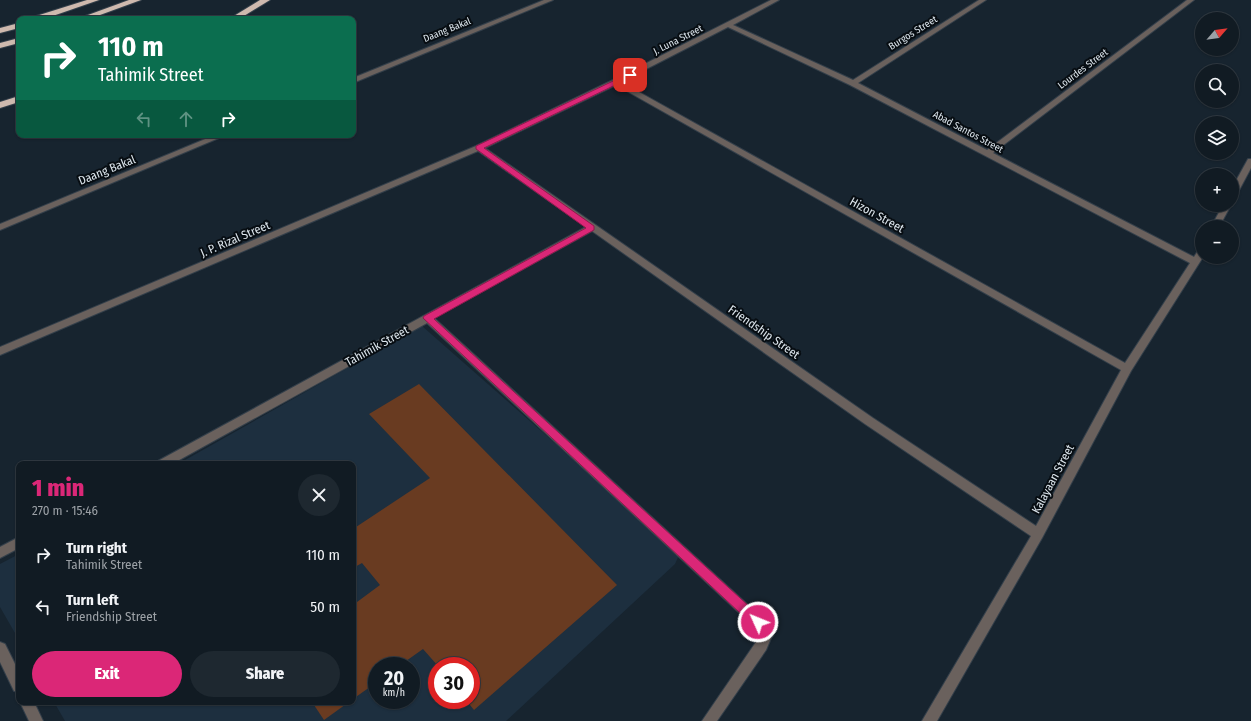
<!DOCTYPE html>
<html lang="en">
<head>
<meta charset="utf-8">
<style>
	:root { --surface:#111b23; --page:#1e2830; --text:#f1f3f6; --muted:#9ca1a6; --line:#303941; --accent:#db2777 }
	body { margin:0; font-family:"Fira Sans Condensed",sans-serif; background:var(--page); color:var(--text); height:100vh; display:flex; flex-direction:column; font-size:15px; white-space:nowrap }
	* { box-sizing:border-box; margin:0 }
	p { font-size:13px; color:var(--muted) }
	.icon { flex:none; width:22px; height:22px; fill:none; stroke:currentColor; stroke-width:2; stroke-linecap:round; stroke-linejoin:round }
	.map { position:relative; flex:1; overflow:hidden }
	.details { position:absolute; left:16px; top:461px; width:340px; height:244px; display:flex; flex-direction:column; background:var(--surface); border-radius:8px; box-shadow:0 1px 3px #0004,0 0 0 1px var(--line) }
	.details>* { flex:none }
	.banner { position:absolute; left:16px; top:16px; width:340px; height:122px; border-radius:8px; box-shadow:0 1px 3px #0004,0 0 0 1px var(--line); background:#0b6e4f; color:#fff; overflow:hidden }
	.needle { width:26px; rotate:62deg }
	.buttons { position:absolute; left:1195px; top:12px; display:grid; gap:8px }
	.buttons a { display:grid; place-items:center; width:44px; height:44px; border-radius:50%; background:var(--surface); box-shadow:0 1px 3px #0004,0 0 0 1px var(--line); font-size:20px }
	.speed { position:absolute; left:368px; top:657px; display:flex; gap:8px; font-size:20px; font-weight:700; text-align:center }
	.speed>* { display:grid; place-content:center; width:52px; height:52px; border-radius:50%; background:var(--surface); box-shadow:0 1px 3px #0004,0 0 0 1px var(--line); line-height:1 }
	.speed small { font-size:10px; font-weight:400 }
	.speed .limit { border:6px solid #d22; background:#fff; color:#111 }
	.pin { position:absolute; display:grid; place-items:center; width:34px; height:34px; color:#fff; margin:-17px; border-radius:8px; box-shadow:0 2px 6px #0006 }
	.me { position:absolute; width:44px; margin:-22px; rotate:314deg; stroke-linejoin:round; filter:drop-shadow(0 0 3px #0008) }
	.turn { display:flex; align-items:center; gap:14px; height:84px; padding:0 16px; font-size:18px }
	.turn .icon { width:52px; height:52px; stroke-width:2.5 }
	.turn b { display:block; font-size:28px; line-height:34px }
	.lanes { display:flex; align-items:center; height:38px; padding:0 16px; background:#0003; justify-content:center; gap:20px; direction:ltr }
	.lanes .off { opacity:.35 }
	.round { display:grid; place-items:center; flex:none; width:42px; height:42px; border-radius:21px; background:var(--page) }
	.headline { display:flex; align-items:center; justify-content:space-between; height:68px; padding:0 16px }
	h1 { font-size:24px; font-weight:800; line-height:30px; color:var(--accent) }
	.button { display:flex; gap:8px; margin-top:auto; padding:8px 16px }
	.button a { flex:1; height:46px; border-radius:24px; background:var(--accent); color:#fff; font-size:16px; font-weight:800; line-height:46px; text-align:center }
	.button a+a { background:var(--page); color:var(--text) }
	ul { padding:0; list-style:none }
	li { display:flex; align-items:center; gap:12px; height:52px; padding:0 16px }
	li div { flex:1 }
	li b { display:block; font-size:15px }
	li em { font-style:normal }
	.map>svg:first-child { display:block }
	.built { fill:#1d2f3f; fill-rule:evenodd }
	.green { fill:#693b21 }
	.lines { fill:none; stroke-linecap:round; stroke-linejoin:round }
	.street-casing { stroke:#333f4a; stroke-width:2 }
	.highway-casing { stroke:#333f4a; stroke-width:2 }
	.street { fill:#6a615d; fill-rule:evenodd }
	.highway { fill:#ceb9ae; fill-rule:evenodd }
	.route { fill:#db2777; stroke:#8e194d }
	.labels { text-anchor:middle; dominant-baseline:central; stroke-width:4; stroke-linejoin:round; paint-order:stroke }
	.far-street-label { font-size:10px; fill:#dde6ed; stroke:#070d12 }
	.street-label { font-size:12px; fill:#dde6ed; stroke:#070d12 }
</style>
</head>
<body>
<div class="map">
<svg width="1251" height="721" viewBox="0 0 1251 721">
	<rect width="100%" height="100%" fill="#17242f"/>
	<!-- built -->
	<g class="built">
		<path d="M422 326 680 553 675 564 506 721H65L54 702H353V464H178ZM377 666H411V700H377ZM437 666H471V700H437Z"/>
		<polygon points="19,554 19,640 0,607 0,564"/>
	</g>
	<!-- green -->
	<g class="green">
		<polygon points="419,384 617,585 474,710 466,700 471,700 471,666 438,666 423,649 399,666 377,666 377,682 353,699 353,605 380,585 362,563 353,568 353,529 430,478 369,414"/>
		<polygon points="312,702 349,702 324,720"/>
	</g>
	<g class="lines">
		<!-- street casing -->
		<g class="street-casing">
			<g id="street">
				<polygon points="544,0 553,0 353,83 353,78"/>
				<path d="M771 0H779L733 25 853 80 979 0H986L858 83 987 150 1187 0H1194L993 153 1194 257 1199 249 1202 248 1203 257 1131 371 1042 538 937 721H922L1031 536 865 424 592 231 434 318 772 627 774 631 766 650 717 721H702L756 642 761 633 427 323 172 464H156L158 461 586 227 478 151 0 355V347L476 146 613 80ZM728 27 850 85 1190 263 1125 363 621 82ZM616 85 1121 370 1036 526 873 418 485 148Z"/>
				<polygon points="215,135 226,135 0,230 0,224"/>
				<polygon points="1248,159 1251,159 1251,168 1236,196 1232,199 1232,188"/>
				<polygon points="1223,205 1231,205 1219,227 1211,227"/>
				<polygon points="19,537 19,548 0,558 0,547"/>
				<polygon points="0,642 5,644 19,672 19,692 14,691 0,662"/>
				<polygon points="20,702 34,702 43,721 29,721"/>
			</g>
		</g>
		<!-- highway casing -->
		<g class="highway-casing">
			<g id="highway">
				<polygon points="87,0 99,0 44,19 32,19 33,17"/>
				<polygon points="129,0 141,0 89,19 77,19"/>
				<polygon points="260,0 270,0 239,19 229,19"/>
				<polygon points="19,23 19,28 0,33 0,28"/>
				<polygon points="19,38 19,43 0,48 0,43"/>
				<polygon points="19,96 19,102 0,108 0,102"/>
			</g>
		</g>
		<!-- street -->
		<use href="#street" class="street"/>
		<!-- highway -->
		<use href="#highway" class="highway"/>
	</g>
	<!-- route -->
	<polygon class="route" points="630,73 633,75 632,77 484,148 594,226 594,230 434,319 762,618 764,622 762,626 758,627 754,626 423,318 424,316 586,228 476,149 476,146"/>
	<g class="labels">
		<!-- far-street labels -->
		<g class="far-street-label">
			<text transform="translate(447 30) rotate(-22)">Daang Bakal</text>
			<text transform="translate(913 33) rotate(-32)">Burgos Street</text>
			<text transform="translate(678 40) rotate(-27)">J. Luna Street</text>
			<text transform="translate(1083 69) rotate(-37)">Lourdes Street</text>
			<text transform="translate(968 132) rotate(28)">Abad Santos Street</text>
		</g>
		<!-- street labels -->
		<g class="street-label">
			<text transform="translate(107 170) rotate(-22)">Daang Bakal</text>
			<text transform="translate(877 215) rotate(29)">Hizon Street</text>
			<text transform="translate(235 239) rotate(-23)">J. P. Rizal Street</text>
			<text transform="translate(764 332) rotate(35)">Friendship Street</text>
			<text transform="translate(377 346) rotate(-29)">Tahimik Street</text>
			<text transform="translate(1053 479) rotate(-62)">Kalayaan Street</text>
		</g>
	</g>
</svg>
<div class="buttons">
<a><svg class="needle" viewBox="-14 -14 28 28"><path d="M0-13l5 13h-10z" fill="#e53935"/><path d="M0 13l5-13h-10z" fill="#9ca1a6"/></svg></a>
<a><svg class="icon" aria-label="search" viewBox="0 0 24 24"><circle cx="10" cy="10" r="6"/><path d="M15 15l6 6"/></svg></a>
<a><svg class="icon" aria-label="layers" viewBox="0 0 24 24"><path d="M12 4l9 5-9 5-9-5zM3 14l9 5 9-5"/></svg></a>
<a>+</a>
<a>−</a>
</div>
<div class="speed"><div>20<small>km/h</small></div><div class="limit">30</div></div>
<div class="pin" style="left:630px;top:75px;background:#d93025"><svg class="icon" aria-label="arrive" viewBox="0 0 24 24"><path d="M6 21V4h12l-3 4 3 4H6"/></svg></div>
<svg class="me" style="left:758px;top:622px" viewBox="-20 -20 40 40"><circle r="17" fill="#db2777" stroke="#fff" stroke-width="3"/><path d="M0-11L8 9 0 5-8 9z" fill="#fff"/></svg>
<div class="banner">
<div class="turn"><svg class="icon" aria-label="right" viewBox="0 0 24 24"><path d="M7 20v-9h11M14 6l5 5-5 5"/></svg><div><b>110 m</b>Tahimik Street</div></div>
<div class="lanes"><svg class="icon off" aria-label="left" viewBox="0 0 24 24"><path d="M17 20v-9H6M10 6l-5 5 5 5"/></svg><svg class="icon off" aria-label="ahead" viewBox="0 0 24 24"><path d="M12 20V5M6 11l6-6 6 6"/></svg><svg class="icon" aria-label="right" viewBox="0 0 24 24"><path d="M7 20v-9h11M14 6l5 5-5 5"/></svg></div>
</div>
<section class="details">
<div class="headline"><div><h1>1 min</h1><p>270 m · 15:46</p></div><a class="round"><svg class="icon" aria-label="close" viewBox="0 0 24 24"><path d="M6 6l12 12M18 6L6 18"/></svg></a></div>
<ul>
<li><svg class="icon" aria-label="right" viewBox="0 0 24 24"><path d="M7 20v-9h11M14 6l5 5-5 5"/></svg><div><b>Turn right</b><p>Tahimik Street</p></div><em>110 m</em></li>
<li><svg class="icon" aria-label="left" viewBox="0 0 24 24"><path d="M17 20v-9H6M10 6l-5 5 5 5"/></svg><div><b>Turn left</b><p>Friendship Street</p></div><em>50 m</em></li>
</ul>
<div class="button"><a>Exit</a><a>Share</a></div>
</section>
</div>
</body>
</html>
